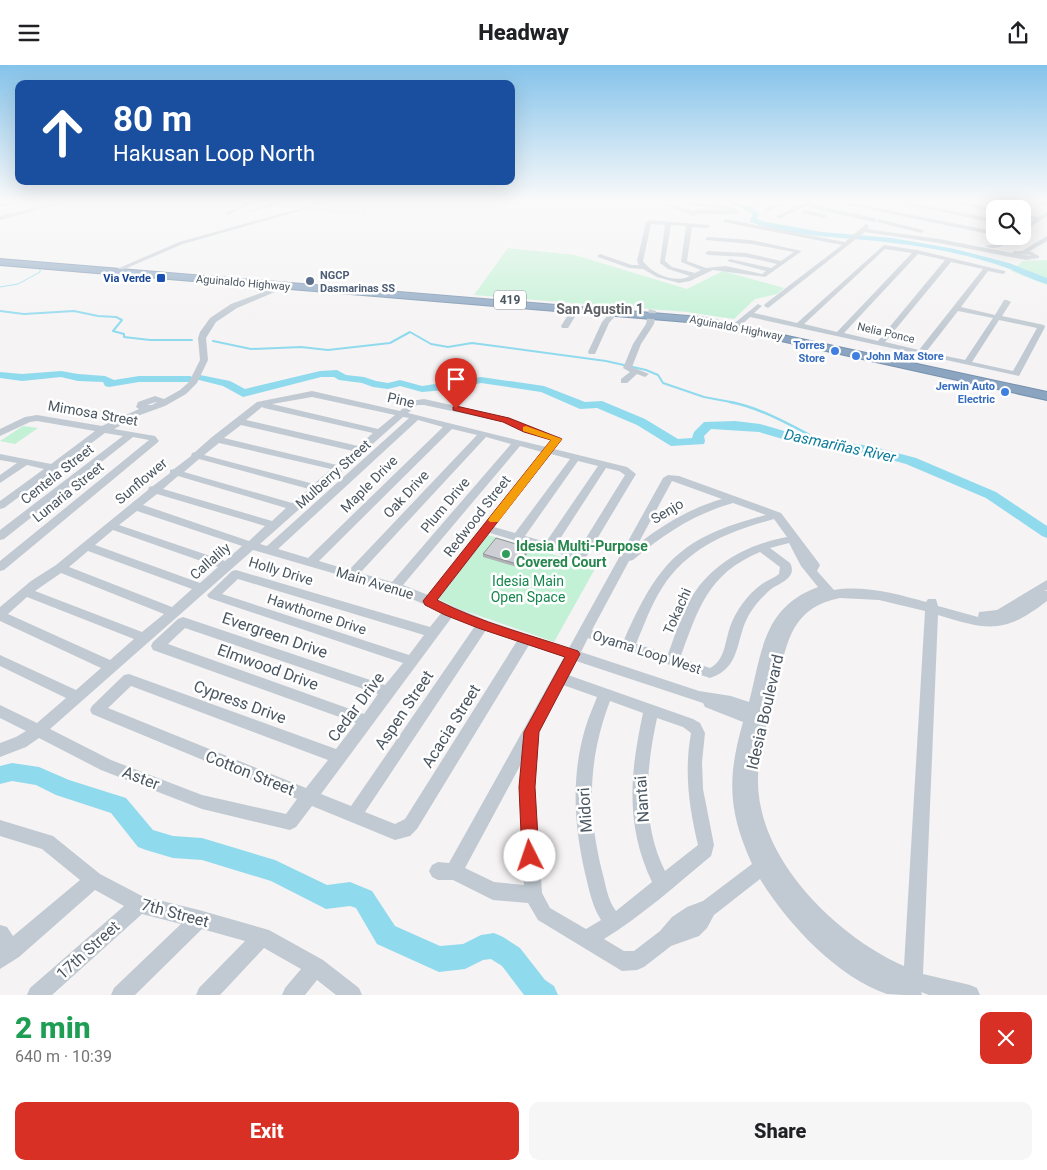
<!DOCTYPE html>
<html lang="en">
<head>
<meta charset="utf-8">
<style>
	:root { --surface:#fff; --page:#f6f6f6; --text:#202124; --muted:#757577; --accent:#d93025 }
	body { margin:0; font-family:Roboto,sans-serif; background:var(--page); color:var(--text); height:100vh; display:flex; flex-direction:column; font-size:19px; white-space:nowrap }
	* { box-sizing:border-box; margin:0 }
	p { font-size:16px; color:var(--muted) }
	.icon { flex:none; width:28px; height:28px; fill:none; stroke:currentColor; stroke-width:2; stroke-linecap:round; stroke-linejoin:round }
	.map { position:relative; height:930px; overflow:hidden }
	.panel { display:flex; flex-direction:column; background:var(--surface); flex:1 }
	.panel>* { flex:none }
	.hud { position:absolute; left:15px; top:15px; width:500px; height:105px; border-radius:10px; box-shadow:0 5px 20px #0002; background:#1a4fa0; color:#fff; overflow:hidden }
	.tools { position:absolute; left:986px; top:135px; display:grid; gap:10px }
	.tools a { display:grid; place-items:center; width:45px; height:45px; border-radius:10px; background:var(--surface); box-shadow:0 5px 20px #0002; font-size:25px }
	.pin { position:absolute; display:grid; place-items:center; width:42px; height:42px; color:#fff; margin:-51px -21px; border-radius:50% 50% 50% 0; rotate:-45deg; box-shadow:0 0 5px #0007 }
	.pin .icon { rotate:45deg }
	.me { position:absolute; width:55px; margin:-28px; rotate:356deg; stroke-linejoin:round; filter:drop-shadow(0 0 4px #0008) }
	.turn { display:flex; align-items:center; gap:18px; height:105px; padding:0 15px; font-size:22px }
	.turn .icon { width:65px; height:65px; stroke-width:2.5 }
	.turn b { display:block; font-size:35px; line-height:42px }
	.round { display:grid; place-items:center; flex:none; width:52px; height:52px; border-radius:10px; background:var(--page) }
	.summary { display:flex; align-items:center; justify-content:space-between; height:85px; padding:0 15px }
	h1 { font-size:30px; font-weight:800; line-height:38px; color:#1e9e55 }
	.primary-button { display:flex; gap:10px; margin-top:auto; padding:10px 15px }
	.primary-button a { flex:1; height:58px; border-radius:10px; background:var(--accent); color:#fff; font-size:20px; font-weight:800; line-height:58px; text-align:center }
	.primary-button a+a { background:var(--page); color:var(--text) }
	header { display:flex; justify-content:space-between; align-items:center; height:65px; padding:0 15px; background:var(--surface); font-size:22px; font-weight:800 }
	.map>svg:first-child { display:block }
	.education { fill:#e6e4e5 }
	.green { fill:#c3f1d5 }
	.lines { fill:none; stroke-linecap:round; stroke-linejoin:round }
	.stream-far2 { stroke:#90daee; stroke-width:1 }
	.stream-far1 { stroke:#90daee; stroke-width:2 }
	.stream { stroke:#90daee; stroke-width:2.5 }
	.river { fill:#90daee; fill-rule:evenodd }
	.highway-casing { stroke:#7690ad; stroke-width:2 }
	.minor { fill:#c1cad2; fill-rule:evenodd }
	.highway { fill:#8ba5c1; fill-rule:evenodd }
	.wall { fill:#b0b2b7 }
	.shaded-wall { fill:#909195 }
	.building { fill:#cdcfd5; stroke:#909195 }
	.route { fill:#d93025; stroke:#8d1f18 }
	.slow { fill:#f59e0b }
	.transit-dot { fill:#1a4fb4; stroke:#fff; stroke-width:2 }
	.service-dot { fill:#5c6f8a; stroke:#fff; stroke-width:2 }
	.shop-dot { fill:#3f7fe0; stroke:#fff; stroke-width:2 }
	.leisure-dot { fill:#2e9e5b; stroke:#fff; stroke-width:2 }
	.labels { text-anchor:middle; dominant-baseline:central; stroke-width:5; stroke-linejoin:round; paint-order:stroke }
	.far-service-label { font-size:11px; font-weight:bold; fill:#4e5e75; stroke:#fff; text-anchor:start }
	.far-transit-label { font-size:11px; font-weight:bold; fill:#164399; stroke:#fff; text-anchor:end }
	.far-street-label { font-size:11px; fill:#4a5661; stroke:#fff }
	.far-shop-label { font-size:11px; font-weight:bold; fill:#366cbe; stroke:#fff; text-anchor:end }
	.shield { fill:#fff; stroke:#808990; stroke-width:1 }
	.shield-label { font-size:12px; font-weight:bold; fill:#4a5661 }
	.far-quarter-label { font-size:14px; font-weight:bold; fill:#5f6368; stroke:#fff }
	.street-label { font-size:14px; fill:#4a5661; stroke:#fff }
	.leisure-label { font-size:14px; font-weight:bold; fill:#27864d; stroke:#fff; text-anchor:start }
	.park-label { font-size:14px; fill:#17864f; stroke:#fff }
	.water-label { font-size:15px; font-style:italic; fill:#0c7c9b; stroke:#fff }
	.near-street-label { font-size:16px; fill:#4a5661; stroke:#fff }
</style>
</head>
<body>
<header><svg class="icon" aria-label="menu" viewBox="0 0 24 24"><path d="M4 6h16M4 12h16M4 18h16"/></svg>Headway<svg class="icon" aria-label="share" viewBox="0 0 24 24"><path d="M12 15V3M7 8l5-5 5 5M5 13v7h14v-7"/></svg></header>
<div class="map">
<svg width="1047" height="930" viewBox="0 0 1047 930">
	<rect width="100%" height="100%" fill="#f5f3f3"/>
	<!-- education -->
	<polygon class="education" points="335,137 353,137 368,141 366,150 298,146"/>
	<!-- green -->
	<g class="green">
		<polygon points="508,183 575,190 687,224 723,206 784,223 777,229 755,234 734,254 687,247 474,230"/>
		<polygon points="1047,195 1047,220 1011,206 1023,196"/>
		<polygon points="23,361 38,363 15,379 0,376"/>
		<polygon points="488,470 596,502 554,577 460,544 438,534"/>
	</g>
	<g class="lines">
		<!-- stream-far2 -->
		<polyline class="stream-far2" points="0,222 18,219 40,207 40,203"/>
		<!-- stream-far1 -->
		<g class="stream-far1">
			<polyline points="0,246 24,249 74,246 98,251 116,252 122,255 113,266 124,269 124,272 150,275 192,275"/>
			<polyline points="213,276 251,284 301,282 328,285 390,278 410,267 431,279 448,282 472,278 606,296 646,305 658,310 663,318 704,332 736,338"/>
		</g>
		<!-- stream -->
		<path class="stream" d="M730 337C763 343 795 363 825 378"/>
		<!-- river -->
		<g class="river">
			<path d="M729 137C740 137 753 140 760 149L757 154 766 157 822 167 892 173 955 184 1009 198 1047 213V219C1032 215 1019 207 1004 202 969 190 930 182 893 178 846 172 795 173 750 157L752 149 750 147Z"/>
			<polygon points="337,305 346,310 364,312 376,316 388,318 400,315 422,321 481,312 544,321 585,337 602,336 645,354 678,374 692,373 694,367 704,357 735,356 760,359 808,373 871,381 916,393 996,427 1047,461 1047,473 1042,471 986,433 906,399 870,389 807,381 759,367 711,364 704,371 705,376 704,379 671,381 637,360 597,343 580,344 541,327 481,318 445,325 422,327 400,321 388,324 373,322 362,318 339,315 334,312 321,312 243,332 223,321 195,314 190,317 139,317 109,322 105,321 103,317 78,316 61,312 22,316 0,313 0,307 22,309 61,306 78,309 105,311 114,315 139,311 190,311 195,313 200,310 230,316 245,324 320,306"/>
			<polygon points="12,698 39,702 69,715 126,733 153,765 173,771 202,773 275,795 327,820 350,817 372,826 395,861 440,881 463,879 481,870 494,868 503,872 520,883 545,915 554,921 558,930 524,930 502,901 491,894 483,895 465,904 439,907 377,879 356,843 350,841 326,844 271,816 202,795 173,793 146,785 138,782 111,748 56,730 36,720 12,716 0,719 0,701"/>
		</g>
		<!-- highway casing -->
		<g class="highway-casing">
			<polygon id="highway" points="0,194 700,252 1047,327 1047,335 700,258 0,200"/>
		</g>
		<!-- minor -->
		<g class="minor">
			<polygon points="9,137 18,137 0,142 0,138"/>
			<polygon points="60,137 64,138 0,155 0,151"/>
			<polygon points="248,137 255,137 228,150 223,149"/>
			<polygon points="277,137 285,137 251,147 248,145"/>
			<polygon points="323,137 331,137 183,179 115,208 110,207 179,177"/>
			<path d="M657 137H664L689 145H730L690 140 682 137C698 136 727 136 739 147L736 149H696L694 151Z"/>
			<polygon points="756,137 763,137 751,142 748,140"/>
			<polygon points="782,137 789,137 768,146 763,145"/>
			<polygon points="807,137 814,137 780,153 775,152"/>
			<polygon points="847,137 988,165 991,167 988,169 849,140"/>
			<polygon points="895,137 905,137 995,154 995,158"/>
			<polygon points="948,137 958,137 997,144 995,147"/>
			<polygon points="985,137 988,137 1017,144 1006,144 985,139"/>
			<polygon points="1005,137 1014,137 1031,141 1028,143"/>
			<polygon points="1030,137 1047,137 1047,141"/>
			<polygon points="814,140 874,153 877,155 874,157 812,143"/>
			<polygon points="804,145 824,149 827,151 824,153 802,148"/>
			<polygon points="1047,147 1047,151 1022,167 1022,162 1034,155 1022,152 1022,148 1038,152"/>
			<path d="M725 154 845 177 866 159 869 161 867 164 939 174 1012 188 1014 186H1022L1047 171V176L1030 186 1039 191V193L1026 195 939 178 865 167 768 243 764 241 765 239 842 180 723 157ZM1018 189 1029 190 1031 191Z"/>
			<polygon points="879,154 923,165 924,166 921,168 877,157"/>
			<path d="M649 155 710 160 708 163 692 162 687 196 706 203 726 201 762 209 766 206 727 196 730 194 771 203 777 199 746 192 708 190 705 188 708 186 746 188 781 196 794 187 751 179 706 175V173L708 172 751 175 802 186 765 212 713 205 690 216 679 218 657 212 643 204 629 203 598 192 597 191 600 189 632 200H639L637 196 646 157ZM651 159 665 160 660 198 668 204 690 211C675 219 652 209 643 196ZM671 160 686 161 681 197 701 205 695 208 672 202 665 196Z"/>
			<path d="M1009 171H1016C1007 179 996 187 985 181L997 179Z"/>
			<path d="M884 180 917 185 1005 206V208L1003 209 988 206 961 242 995 250 1004 235H1007L1011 237 1002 251 1044 260 1045 262 1019 311 750 252 738 263 731 261 758 239 762 241 754 248 797 258ZM885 184 912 188 837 267 804 259ZM918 189 945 195 878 276 844 268ZM951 197 983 204 919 285 885 277ZM958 246 993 253 965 295 926 287ZM999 255 1037 263 1013 306 972 297Z"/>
			<path d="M281 217 286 218 282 224 237 243 216 257 206 273 208 295 197 318 186 329 165 341 140 350 114 364 155 371 159 376 157 378 4 505 0 506V496L149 375 133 372 4 474 0 475V465L123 371 105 368 4 443 0 444V436L44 404 27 400 0 418V410L17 398 0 395V389L51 399 95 366 37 356 30 357 0 371V364L25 352 37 350 102 361 139 344 136 342 138 337 155 331 164 334 180 325 189 317 200 295 198 273 200 267 210 253 231 239 261 228ZM157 337 152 340H147L156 337Z"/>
			<polygon points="572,238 579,240 576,250 568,263 562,263 561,261 568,250"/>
			<polygon points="611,241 617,241 617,249 609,258 595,289 589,289 588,287 602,257 609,249"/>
			<polygon points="649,244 656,246 654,259 641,279 632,302 649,309 645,312 637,309 627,318 621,318 621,314 630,307 623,303 633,279 646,259"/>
			<path d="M312 326 400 346 411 336 424 334 509 353 531 363 560 372 562 374 554 384 627 402 636 409 585 494H577L490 468 438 535 488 556 569 583 663 413 668 410 679 411 781 448 818 497 820 500 817 506 834 525C864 520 897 529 926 537L928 534H936L938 541 978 552 979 547 997 545 1047 515V525L1044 526H1047V536C1003 570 988 565 938 550L923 909 970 920 977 923 980 930H929L921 927 922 930C911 930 897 930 887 929 837 912 787 858 760 814L714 850 707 863 699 871 671 881 644 902 637 905 622 906 538 855 528 838 493 835 453 815H438L432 812 429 806 432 800 438 797 449 798 564 592 529 580 417 764 410 771 395 775 312 741 296 762 290 765 202 744 101 705 39 673 26 682 0 692V678L16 672 26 666 0 653V640L37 658 66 633 0 601V590L76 625 101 603 0 556V542L31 516 56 500 148 425 149 422 153 421 170 408V405L174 404 191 391 192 388 195 387 212 372 257 337ZM312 332 395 350 378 364 272 339ZM417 340H424L503 357 525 367 551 375 546 382 408 348ZM262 342 264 343 373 368 358 381 246 355ZM403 352 409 353 267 481 260 479ZM418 355 443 362 308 493 278 484ZM241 360 353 386 337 400 224 373ZM452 364 477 370 349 505 319 496ZM486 372 511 379 392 517 360 508ZM219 378 331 404 314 419 204 390ZM520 381 542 387 428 530 403 520ZM551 389 570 394 515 468 494 462ZM199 394 309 424 292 438 184 407ZM578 396 598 401 546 477 525 471ZM606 403 619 406 625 410 578 486 556 480ZM178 411 286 443 272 456 163 424ZM672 416 722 434C691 443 664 459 638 479ZM157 429 265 461 249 476 143 440ZM733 438 766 450C681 472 659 496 624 575L592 565 629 496 633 495C664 469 694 449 733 438ZM137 446 242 481 225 496 119 460ZM774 454 787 472C748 479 710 499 690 535 680 552 675 571 668 589L636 579C644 560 651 540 662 523 688 482 730 466 774 454ZM113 465 218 502 200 518 95 480ZM789 478 801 501 818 522C763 542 762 587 749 637L731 631 699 626 581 587 588 573 710 613C744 602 734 570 752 545 757 538 763 531 770 525 779 518 798 513 790 498L770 483ZM253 485 391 525 442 547 430 562 236 505 232 506 207 530 209 533 403 598 385 620 183 552 178 554 153 577 151 581 153 585 356 658 336 684 129 609 124 610 92 641 90 645 92 649 297 734 286 749 202 730 111 695 50 664ZM88 486 192 524 172 542 69 502ZM760 487 780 502 779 509C774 513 768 515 762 519 748 529 736 545 730 562 725 576 725 596 710 603L680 593C698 545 707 509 760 487ZM61 508 164 549 142 567 35 526ZM238 514 424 570 409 590 222 529ZM27 532 134 574 110 595 8 549ZM840 533 879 535 925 546 904 901C836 871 756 793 758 713 758 680 771 648 778 616 787 575 793 542 840 533ZM452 552 475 561 351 741 321 729ZM185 563 378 629 364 649 168 579ZM486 565 517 576 405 754 395 759 365 747ZM576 596 703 638 705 642 743 657C727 713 728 746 752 799L703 836 687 842 672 852 660 866 634 886H624L604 874C643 850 676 820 711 791L714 780 703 724 702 697 705 668 700 658 693 654 568 610ZM563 620 597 632C593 643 588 653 585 664 571 712 574 760 585 808 589 824 592 841 601 855L586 864 550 843 542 828 535 722 539 671 537 668ZM131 621 328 695 306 723 108 643ZM610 636 643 648C630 708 625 760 652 817L616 846C607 834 606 820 602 806 587 746 588 694 610 636ZM657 653 683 662 691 668C684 707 689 742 698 780L665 806C641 758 646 704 657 653ZM521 699 519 722 524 820 494 817 465 803Z"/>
			<polygon points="0,755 53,771 100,809 142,831 199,845 269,865 323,895 359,923 362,930 336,930 317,915 305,930 282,930 285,923 301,904 264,883 220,930 196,930 199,923 245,876 202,864 135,930 111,930 114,923 181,859 142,849 52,930 27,930 30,923 124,841 95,825 19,892 0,904 0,860 7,862 13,871 80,815 42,784 0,771"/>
		</g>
		<!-- highway -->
		<use href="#highway" class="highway"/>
	</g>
	<!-- wall -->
	<polygon class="wall" points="529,486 517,502 483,492 483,489"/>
	<!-- shaded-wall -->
	<polygon class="shaded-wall" points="529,483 529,486 517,502 517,499"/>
	<!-- building -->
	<polygon class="building" points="496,473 529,483 517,499 483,489"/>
	<!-- sky -->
	<linearGradient id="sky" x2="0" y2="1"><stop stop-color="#85c3ea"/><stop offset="0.51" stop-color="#fafafa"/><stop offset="1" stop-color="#fafafa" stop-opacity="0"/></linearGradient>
	<rect width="1047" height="267" fill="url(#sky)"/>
	<!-- route -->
	<path class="route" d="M456 341 509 353 562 374 437 535C481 558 531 570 578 586L580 589 539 667 535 722 539 791 537 797 530 799 524 797 522 791 519 722 524 667 565 592 478 563 445 550 425 540 423 536 551 375 524 367 503 357 453 345V342Z"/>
	<!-- slow -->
	<polygon class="slow" points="526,361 562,374 498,457 490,457 488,455 490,452 551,375 523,366 523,362"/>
	<!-- markers -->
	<rect class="transit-dot" x="156" y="208" width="10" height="10" rx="2.5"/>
	<circle class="service-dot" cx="310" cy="216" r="5"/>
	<g class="shop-dot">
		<circle cx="835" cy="286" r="5"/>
		<circle cx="856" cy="291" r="5"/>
		<circle cx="1005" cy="327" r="5"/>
	</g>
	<circle class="leisure-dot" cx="506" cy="489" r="5"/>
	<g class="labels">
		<!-- far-service labels -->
		<g class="far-service-label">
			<text x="320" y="210">NGCP<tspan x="320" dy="13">Dasmarinas SS</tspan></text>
		</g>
		<!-- far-transit labels -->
		<g class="far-transit-label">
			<text x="151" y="213">Via Verde</text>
		</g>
		<!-- far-street labels -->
		<g class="far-street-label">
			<text transform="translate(243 218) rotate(5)">Aguinaldo Highway</text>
			<text transform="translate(736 263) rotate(11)">Aguinaldo Highway</text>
			<text transform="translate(886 268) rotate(13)">Nelia Ponce</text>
		</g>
		<!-- far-shop labels -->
		<g class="far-shop-label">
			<text x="825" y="280">Torres<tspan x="825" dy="13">Store</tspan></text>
			<text x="866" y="291" text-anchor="start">John Max Store</text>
			<text x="995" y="321">Jerwin Auto<tspan x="995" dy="13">Electric</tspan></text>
		</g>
		<!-- shield labels -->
		<rect class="shield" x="494" y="225.5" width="32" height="19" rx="4"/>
		<g class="shield-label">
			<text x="510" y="235">419</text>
		</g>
		<!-- far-quarter labels -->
		<g class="far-quarter-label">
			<text x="600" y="244">San Agustin 1</text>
		</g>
		<!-- street labels -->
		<g class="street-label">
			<text transform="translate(401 335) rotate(13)">Pine</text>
			<text transform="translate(93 348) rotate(10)">Mimosa Street</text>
			<text transform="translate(57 409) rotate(-38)">Centela Street</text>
			<text transform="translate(333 409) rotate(-42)">Mulberry Street</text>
			<text transform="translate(141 416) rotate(-40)">Sunflower</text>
			<text transform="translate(369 419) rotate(-45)">Maple Drive</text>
			<text transform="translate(68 427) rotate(-39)">Lunaria Street</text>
			<text transform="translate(406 429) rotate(-47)">Oak Drive</text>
			<text transform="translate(445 440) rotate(-50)">Plum Drive</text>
			<text transform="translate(667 446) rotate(-31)">Senjo</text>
			<text transform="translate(477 451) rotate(-52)">Redwood Street</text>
			<text transform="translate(210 496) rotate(-41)">Callalily</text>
			<text transform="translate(281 506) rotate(17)">Holly Drive</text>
			<text transform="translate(375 518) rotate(17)">Main Avenue</text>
			<text transform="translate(677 546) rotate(-66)">Tokachi</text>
			<text transform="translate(317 549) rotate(18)">Hawthorne Drive</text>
			<text transform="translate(647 587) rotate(18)">Oyama Loop West</text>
		</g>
		<!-- leisure labels -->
		<g class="leisure-label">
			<text x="516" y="481">Idesia Multi-Purpose<tspan x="516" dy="16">Covered Court</tspan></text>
		</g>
		<!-- park labels -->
		<g class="park-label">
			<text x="528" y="516">Idesia Main<tspan x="528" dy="16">Open Space</tspan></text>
		</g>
		<!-- water labels -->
		<g class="water-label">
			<text transform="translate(840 381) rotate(12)">Dasmariñas River</text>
		</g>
		<!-- near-street labels -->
		<g class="near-street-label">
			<text transform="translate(275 570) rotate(19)">Evergreen Drive</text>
			<text transform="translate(268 602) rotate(20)">Elmwood Drive</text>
			<text transform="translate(240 637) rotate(20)">Cypress Drive</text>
			<text transform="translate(356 642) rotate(-53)">Cedar Drive</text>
			<text transform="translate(404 645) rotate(-56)">Aspen Street</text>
			<text transform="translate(765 647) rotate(-77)">Idesia Boulevard</text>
			<text transform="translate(451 661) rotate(-58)">Acacia Street</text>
			<text transform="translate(250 708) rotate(22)">Cotton Street</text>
			<text transform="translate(141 713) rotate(21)">Aster</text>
			<text transform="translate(642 734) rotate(-94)">Nantai</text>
			<text transform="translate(585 745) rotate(-94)">Midori</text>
			<text transform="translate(175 848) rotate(15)">7th Street</text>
			<text transform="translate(88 885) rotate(-42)">17th Street</text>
		</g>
	</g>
</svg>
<div class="tools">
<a><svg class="icon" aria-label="search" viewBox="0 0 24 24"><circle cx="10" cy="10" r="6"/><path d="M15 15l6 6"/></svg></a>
</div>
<div class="pin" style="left:456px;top:344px;background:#d93025"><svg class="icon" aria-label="arrive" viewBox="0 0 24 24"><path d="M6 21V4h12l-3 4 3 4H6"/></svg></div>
<svg class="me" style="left:530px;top:791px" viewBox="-20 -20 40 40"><circle r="19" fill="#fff"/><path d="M0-13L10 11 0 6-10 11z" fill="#d93025"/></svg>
<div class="hud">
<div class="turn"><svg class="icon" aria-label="ahead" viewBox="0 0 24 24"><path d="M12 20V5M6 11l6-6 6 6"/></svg><div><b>80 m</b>Hakusan Loop North</div></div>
</div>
</div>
<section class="panel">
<div class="summary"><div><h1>2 min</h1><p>640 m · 10:39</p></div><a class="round" style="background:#d93025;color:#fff"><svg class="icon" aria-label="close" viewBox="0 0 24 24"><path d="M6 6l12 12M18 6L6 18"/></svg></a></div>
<div class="primary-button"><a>Exit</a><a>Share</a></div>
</section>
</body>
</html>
